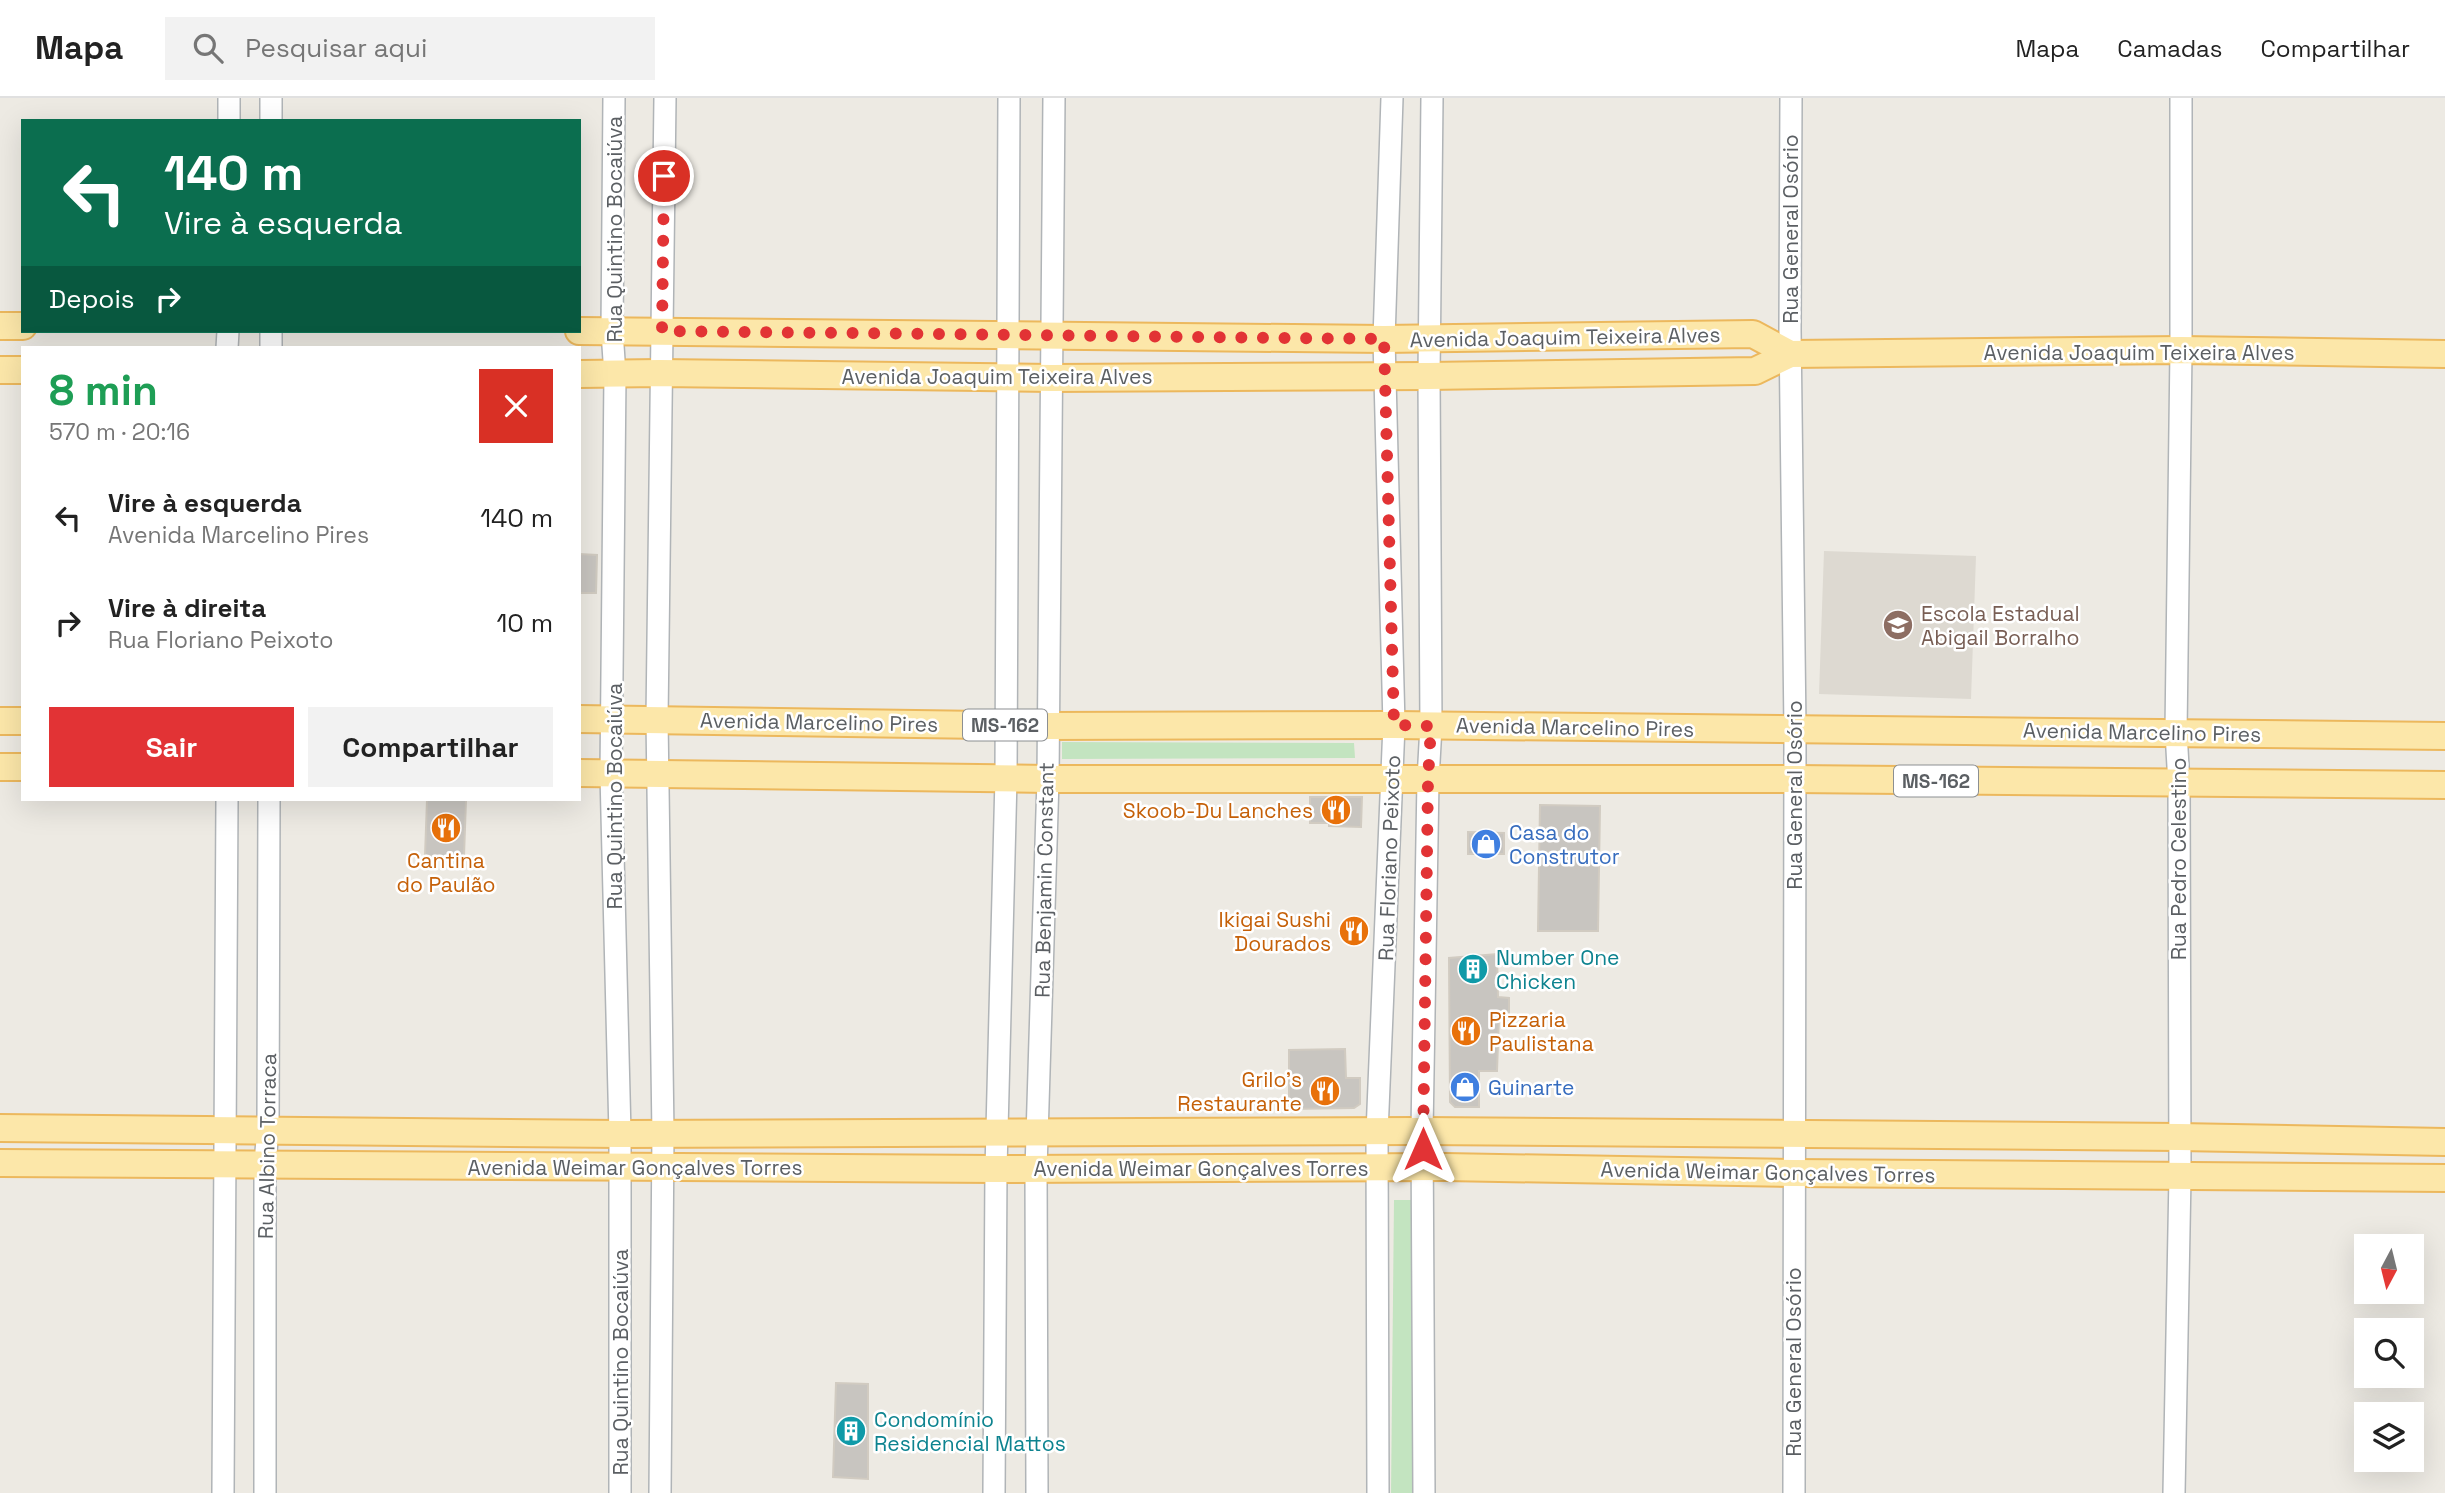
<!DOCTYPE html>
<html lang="pt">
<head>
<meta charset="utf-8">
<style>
	:root { --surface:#fff; --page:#f2f2f2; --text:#222; --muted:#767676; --line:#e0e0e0; --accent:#e23335 }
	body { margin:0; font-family:"Space Grotesk",sans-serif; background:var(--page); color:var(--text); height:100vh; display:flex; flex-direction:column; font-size:26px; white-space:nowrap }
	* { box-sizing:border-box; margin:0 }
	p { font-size:23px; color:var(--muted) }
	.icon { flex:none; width:38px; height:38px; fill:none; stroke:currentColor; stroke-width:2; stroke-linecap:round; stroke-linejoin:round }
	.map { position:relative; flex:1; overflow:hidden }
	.details { position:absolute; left:21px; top:248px; width:560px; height:455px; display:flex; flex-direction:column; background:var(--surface); border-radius:0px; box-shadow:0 7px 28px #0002 }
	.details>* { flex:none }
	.guide { position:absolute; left:21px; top:21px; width:560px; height:214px; border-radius:0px; box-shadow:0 7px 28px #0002; background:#0b6e4f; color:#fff; overflow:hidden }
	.needle { width:46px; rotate:187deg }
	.fabs { position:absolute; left:2354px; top:1136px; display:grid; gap:14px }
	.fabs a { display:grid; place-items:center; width:70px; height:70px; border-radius:0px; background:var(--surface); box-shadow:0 7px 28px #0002; font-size:35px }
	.pin { position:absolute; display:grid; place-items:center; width:60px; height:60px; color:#fff; margin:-30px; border:4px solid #fff; border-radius:50%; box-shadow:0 2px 7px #0007 }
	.me { position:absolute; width:77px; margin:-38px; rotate:0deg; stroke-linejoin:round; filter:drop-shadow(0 0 5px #0008) }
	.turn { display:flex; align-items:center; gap:24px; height:147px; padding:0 28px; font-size:32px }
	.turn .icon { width:91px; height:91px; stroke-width:2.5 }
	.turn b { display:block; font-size:49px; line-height:60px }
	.then { display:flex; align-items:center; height:66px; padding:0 28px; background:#0003; gap:14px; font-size:26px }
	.round { display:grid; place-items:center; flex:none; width:74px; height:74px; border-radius:0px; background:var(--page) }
	.head { display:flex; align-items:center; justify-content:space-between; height:119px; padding:0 28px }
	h1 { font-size:42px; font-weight:700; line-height:52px; color:#1e9e55 }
	.button { display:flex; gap:14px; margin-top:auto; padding:14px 28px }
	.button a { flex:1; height:80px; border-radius:0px; background:var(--accent); color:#fff; font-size:28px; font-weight:700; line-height:80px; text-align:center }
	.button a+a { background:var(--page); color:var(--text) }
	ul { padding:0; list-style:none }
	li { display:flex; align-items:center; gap:21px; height:105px; padding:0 28px }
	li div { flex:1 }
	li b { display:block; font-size:26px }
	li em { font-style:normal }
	header { display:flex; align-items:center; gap:42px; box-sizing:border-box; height:98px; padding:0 35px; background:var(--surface); border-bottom:2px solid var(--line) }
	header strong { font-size:33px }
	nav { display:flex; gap:38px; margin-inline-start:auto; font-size:24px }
	.search { width:490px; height:63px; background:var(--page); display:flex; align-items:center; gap:18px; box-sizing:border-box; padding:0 24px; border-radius:0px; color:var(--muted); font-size:26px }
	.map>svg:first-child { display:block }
	.education { fill:#ddd9d1 }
	.green { fill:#c3e4c0 }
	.building { fill:#c8c5c0; stroke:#d1cbc1; stroke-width:2 }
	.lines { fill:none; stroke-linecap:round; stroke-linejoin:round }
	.minor-casing { stroke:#b0b4b7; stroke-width:24 }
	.major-casing { stroke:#ecb85d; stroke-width:30 }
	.minor { stroke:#fff; stroke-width:21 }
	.major { stroke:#fce7a9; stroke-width:26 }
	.route { stroke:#e23335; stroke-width:12; stroke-dasharray:0 21.6 }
	.labels { text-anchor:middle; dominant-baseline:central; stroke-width:5; stroke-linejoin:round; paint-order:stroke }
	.shield { fill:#fff; stroke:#8c8f92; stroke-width:2 }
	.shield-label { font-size:19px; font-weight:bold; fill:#5b5f63 }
	.street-label { font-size:21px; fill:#5b5f63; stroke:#fff }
	.education-label { font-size:21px; fill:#785e54; stroke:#fff; text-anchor:start }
	.food-label { font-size:21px; fill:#c56008; stroke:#fff; text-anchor:end }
	.shop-label { font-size:21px; fill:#366cbe; stroke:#fff; text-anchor:start }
	.culture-label { font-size:21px; fill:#0d838f; stroke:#fff; text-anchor:start }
</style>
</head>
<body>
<header>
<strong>Mapa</strong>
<div class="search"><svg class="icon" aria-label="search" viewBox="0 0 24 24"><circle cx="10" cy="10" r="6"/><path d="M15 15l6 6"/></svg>Pesquisar aqui</div>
<nav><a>Mapa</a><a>Camadas</a><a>Compartilhar</a></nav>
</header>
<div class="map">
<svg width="2445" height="1395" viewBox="0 0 2445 1395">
	<rect width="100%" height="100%" fill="#edeae3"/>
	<!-- education -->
	<polygon class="education" points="1824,453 1976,458 1971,601 1819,596"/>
	<!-- green -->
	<g class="green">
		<polygon points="1062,644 1354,645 1355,660 1062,661"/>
		<polygon points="1394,1102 1416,1102 1413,1395 1391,1395"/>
	</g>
	<!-- building -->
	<g class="building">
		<polygon points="579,456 597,457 596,495 579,495"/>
		<polygon points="1310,699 1362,699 1361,729 1329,728 1329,725 1310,725"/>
		<polygon points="427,702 466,702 464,758 425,758"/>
		<polygon points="1540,707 1600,708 1598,833 1538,833"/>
		<polygon points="1468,734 1504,735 1504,756 1468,756"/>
		<polygon points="1497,856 1498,899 1509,900 1509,919 1499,919 1497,973 1479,973 1479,1009 1455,1009 1450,1004 1449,860"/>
		<polygon points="1345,951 1346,980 1360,980 1360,1006 1354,1010 1289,1011 1289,952"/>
		<polygon points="836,1285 868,1286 868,1381 833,1379"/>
	</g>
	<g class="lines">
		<!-- minor casing -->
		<g class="minor-casing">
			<g id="minor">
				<polyline points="614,0 612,233 615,277 611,676 620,1036 620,1395"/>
				<polyline points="1791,0 1790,232 1795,631 1794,1395"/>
				<polyline points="229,23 229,0"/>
				<polyline points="271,23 271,0"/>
				<polyline points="227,250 228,233"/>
				<polyline points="271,250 271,233"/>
				<polyline points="223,1395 227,702"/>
				<polyline points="265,1395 265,1065 268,1031 269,702"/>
				<polyline points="660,1395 663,1036 657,621 665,0"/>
				<polyline points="994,1395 996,1071 1006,680 1009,0"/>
				<polyline points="1037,1395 1036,1071 1048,681 1054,0"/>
				<polyline points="1378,1395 1377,1035 1394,627 1384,241 1392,0"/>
				<polyline points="1424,1395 1422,1033 1428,682 1431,628 1429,278 1432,0"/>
				<polyline points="2174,1395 2180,1078 2179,686 2176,634 2181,252 2181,0"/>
			</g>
		</g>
		<!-- major casing -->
		<g class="major-casing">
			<g id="major">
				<polyline points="0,228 23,228"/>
				<polyline points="579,233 1384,241 1753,236 1790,256"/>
				<polyline points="0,272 23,272"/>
				<polyline points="579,276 660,275 1051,280 1429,278 1755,273 1790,256 2181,252 2445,256"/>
				<polyline points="579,621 1047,628 1394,627 2445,638"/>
				<polyline points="0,623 23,623"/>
				<polyline points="0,669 23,669"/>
				<polyline points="579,675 1048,681 1795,681 2445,687"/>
				<polyline points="0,1030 620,1036 1422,1033 2179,1039 2445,1044"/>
				<polyline points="0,1065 996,1071 1445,1069 1793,1075 2445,1080"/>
			</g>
		</g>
		<!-- minor -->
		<use href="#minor" class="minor"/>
		<!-- major -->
		<use href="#major" class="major"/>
	</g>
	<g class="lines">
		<!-- route -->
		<polyline class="route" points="664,78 662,233 1384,241 1394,627 1431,628 1428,682 1423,1051"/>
	</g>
	<!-- icons -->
	<defs>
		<g id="school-disc" transform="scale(1.575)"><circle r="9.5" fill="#8d6e63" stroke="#fff"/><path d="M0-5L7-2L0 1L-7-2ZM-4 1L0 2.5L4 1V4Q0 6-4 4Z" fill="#fff"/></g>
		<g id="restaurant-disc" transform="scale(1.575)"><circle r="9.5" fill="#e8710a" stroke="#fff"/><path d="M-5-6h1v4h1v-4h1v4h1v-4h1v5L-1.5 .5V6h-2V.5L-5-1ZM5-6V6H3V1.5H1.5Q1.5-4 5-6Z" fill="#fff"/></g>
		<g id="shop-disc" transform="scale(1.575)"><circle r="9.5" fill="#3f7fe0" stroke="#fff"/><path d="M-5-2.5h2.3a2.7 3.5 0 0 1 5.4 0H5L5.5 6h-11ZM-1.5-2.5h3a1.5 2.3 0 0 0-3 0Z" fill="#fff"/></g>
		<g id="building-disc" transform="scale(1.575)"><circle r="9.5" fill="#0f9aa8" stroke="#fff"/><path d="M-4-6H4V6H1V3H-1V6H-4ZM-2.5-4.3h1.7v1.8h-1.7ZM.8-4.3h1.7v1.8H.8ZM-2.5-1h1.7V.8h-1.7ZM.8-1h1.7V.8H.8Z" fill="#fff"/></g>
	</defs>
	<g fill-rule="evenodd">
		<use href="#school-disc" x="1898" y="527"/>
		<use href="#restaurant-disc" x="1336" y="712"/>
		<use href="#restaurant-disc" x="446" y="730"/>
		<use href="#shop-disc" x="1486" y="746"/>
		<use href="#restaurant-disc" x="1354" y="833"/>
		<use href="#building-disc" x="1473" y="871"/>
		<use href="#restaurant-disc" x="1466" y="933"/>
		<use href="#shop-disc" x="1465" y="989"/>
		<use href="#restaurant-disc" x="1325" y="993"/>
		<use href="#building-disc" x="851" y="1333"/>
	</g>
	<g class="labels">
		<!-- shield labels -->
		<g class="shield">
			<rect x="963" y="611.5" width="84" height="31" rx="5"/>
			<rect x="1894" y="667.5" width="84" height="31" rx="5"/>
		</g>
		<g class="shield-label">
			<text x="1005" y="627">MS-162</text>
			<text x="1936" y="683">MS-162</text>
		</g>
		<!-- street labels -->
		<g class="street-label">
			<text transform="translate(614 131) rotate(-90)">Rua Quintino Bocaiúva</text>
			<text transform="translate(1790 131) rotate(-90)">Rua General Osório</text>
			<text transform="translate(1565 239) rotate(-1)">Avenida Joaquim Teixeira Alves</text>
			<text x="2139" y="254">Avenida Joaquim Teixeira Alves</text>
			<text x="997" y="278">Avenida Joaquim Teixeira Alves</text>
			<text transform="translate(819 624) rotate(1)">Avenida Marcelino Pires</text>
			<text transform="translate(1575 629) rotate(1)">Avenida Marcelino Pires</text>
			<text transform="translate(2142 634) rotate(1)">Avenida Marcelino Pires</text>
			<text transform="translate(1794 697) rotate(-90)">Rua General Osório</text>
			<text transform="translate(614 698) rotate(-90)">Rua Quintino Bocaiúva</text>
			<text transform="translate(1389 760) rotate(-88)">Rua Floriano Peixoto</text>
			<text transform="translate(2178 761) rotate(-90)">Rua Pedro Celestino</text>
			<text transform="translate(1044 782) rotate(-89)">Rua Benjamin Constant</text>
			<text transform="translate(267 1048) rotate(-89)">Rua Albino Torraca</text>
			<text x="635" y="1069">Avenida Weimar Gonçalves Torres</text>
			<text x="1201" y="1070">Avenida Weimar Gonçalves Torres</text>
			<text transform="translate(1768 1074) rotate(1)">Avenida Weimar Gonçalves Torres</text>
			<text transform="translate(620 1264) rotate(-90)">Rua Quintino Bocaiúva</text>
			<text transform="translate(1793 1264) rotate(-90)">Rua General Osório</text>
		</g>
		<!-- education labels -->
		<g class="education-label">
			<text x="1921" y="515">Escola Estadual<tspan x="1921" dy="24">Abigail Borralho</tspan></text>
		</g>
		<!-- food labels -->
		<g class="food-label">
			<text x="1313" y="712">Skoob-Du Lanches</text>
			<text x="446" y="762" text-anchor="middle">Cantina<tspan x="446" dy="24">do Paulão</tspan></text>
			<text x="1331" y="821">Ikigai Sushi<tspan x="1331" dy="24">Dourados</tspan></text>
			<text x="1489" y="921" text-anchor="start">Pizzaria<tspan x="1489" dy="24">Paulistana</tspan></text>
			<text x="1302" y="981">Grilo's<tspan x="1302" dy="24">Restaurante</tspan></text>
		</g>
		<!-- shop labels -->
		<g class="shop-label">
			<text x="1509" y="734">Casa do<tspan x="1509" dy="24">Construtor</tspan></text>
			<text x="1488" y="989">Guinarte</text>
		</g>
		<!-- culture labels -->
		<g class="culture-label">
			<text x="1496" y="859">Number One<tspan x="1496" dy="24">Chicken</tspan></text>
			<text x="874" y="1321">Condomínio<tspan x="874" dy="24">Residencial Mattos</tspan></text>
		</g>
	</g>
</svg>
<div class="fabs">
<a><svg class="needle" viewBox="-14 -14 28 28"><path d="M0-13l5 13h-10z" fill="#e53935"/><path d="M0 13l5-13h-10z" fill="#767676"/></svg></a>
<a><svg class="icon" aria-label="search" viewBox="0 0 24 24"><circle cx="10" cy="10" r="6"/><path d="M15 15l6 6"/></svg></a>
<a><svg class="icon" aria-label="layers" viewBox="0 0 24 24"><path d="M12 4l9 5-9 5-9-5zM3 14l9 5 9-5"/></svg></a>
</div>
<div class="pin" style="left:664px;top:78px;background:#d93025"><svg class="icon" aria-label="arrive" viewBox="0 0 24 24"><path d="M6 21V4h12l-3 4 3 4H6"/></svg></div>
<svg class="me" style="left:1423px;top:1051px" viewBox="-20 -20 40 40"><path d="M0-17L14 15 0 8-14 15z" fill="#e23335" stroke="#fff" stroke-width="4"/></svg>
<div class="guide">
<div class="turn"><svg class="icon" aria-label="left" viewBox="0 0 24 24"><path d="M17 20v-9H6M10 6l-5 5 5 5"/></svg><div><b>140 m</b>Vire à esquerda</div></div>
<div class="then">Depois<svg class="icon" aria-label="right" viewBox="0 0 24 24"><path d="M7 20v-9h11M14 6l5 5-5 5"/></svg></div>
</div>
<section class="details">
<div class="head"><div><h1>8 min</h1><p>570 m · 20:16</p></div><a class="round" style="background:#d93025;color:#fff"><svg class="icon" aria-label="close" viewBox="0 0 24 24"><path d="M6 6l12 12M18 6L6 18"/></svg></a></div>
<ul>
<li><svg class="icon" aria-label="left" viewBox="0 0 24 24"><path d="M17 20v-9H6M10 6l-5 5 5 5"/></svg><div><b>Vire à esquerda</b><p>Avenida Marcelino Pires</p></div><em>140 m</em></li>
<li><svg class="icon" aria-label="right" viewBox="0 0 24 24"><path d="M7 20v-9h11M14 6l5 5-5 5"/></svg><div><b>Vire à direita</b><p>Rua Floriano Peixoto</p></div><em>10 m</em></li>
</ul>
<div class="button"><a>Sair</a><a>Compartilhar</a></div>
</section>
</div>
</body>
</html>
